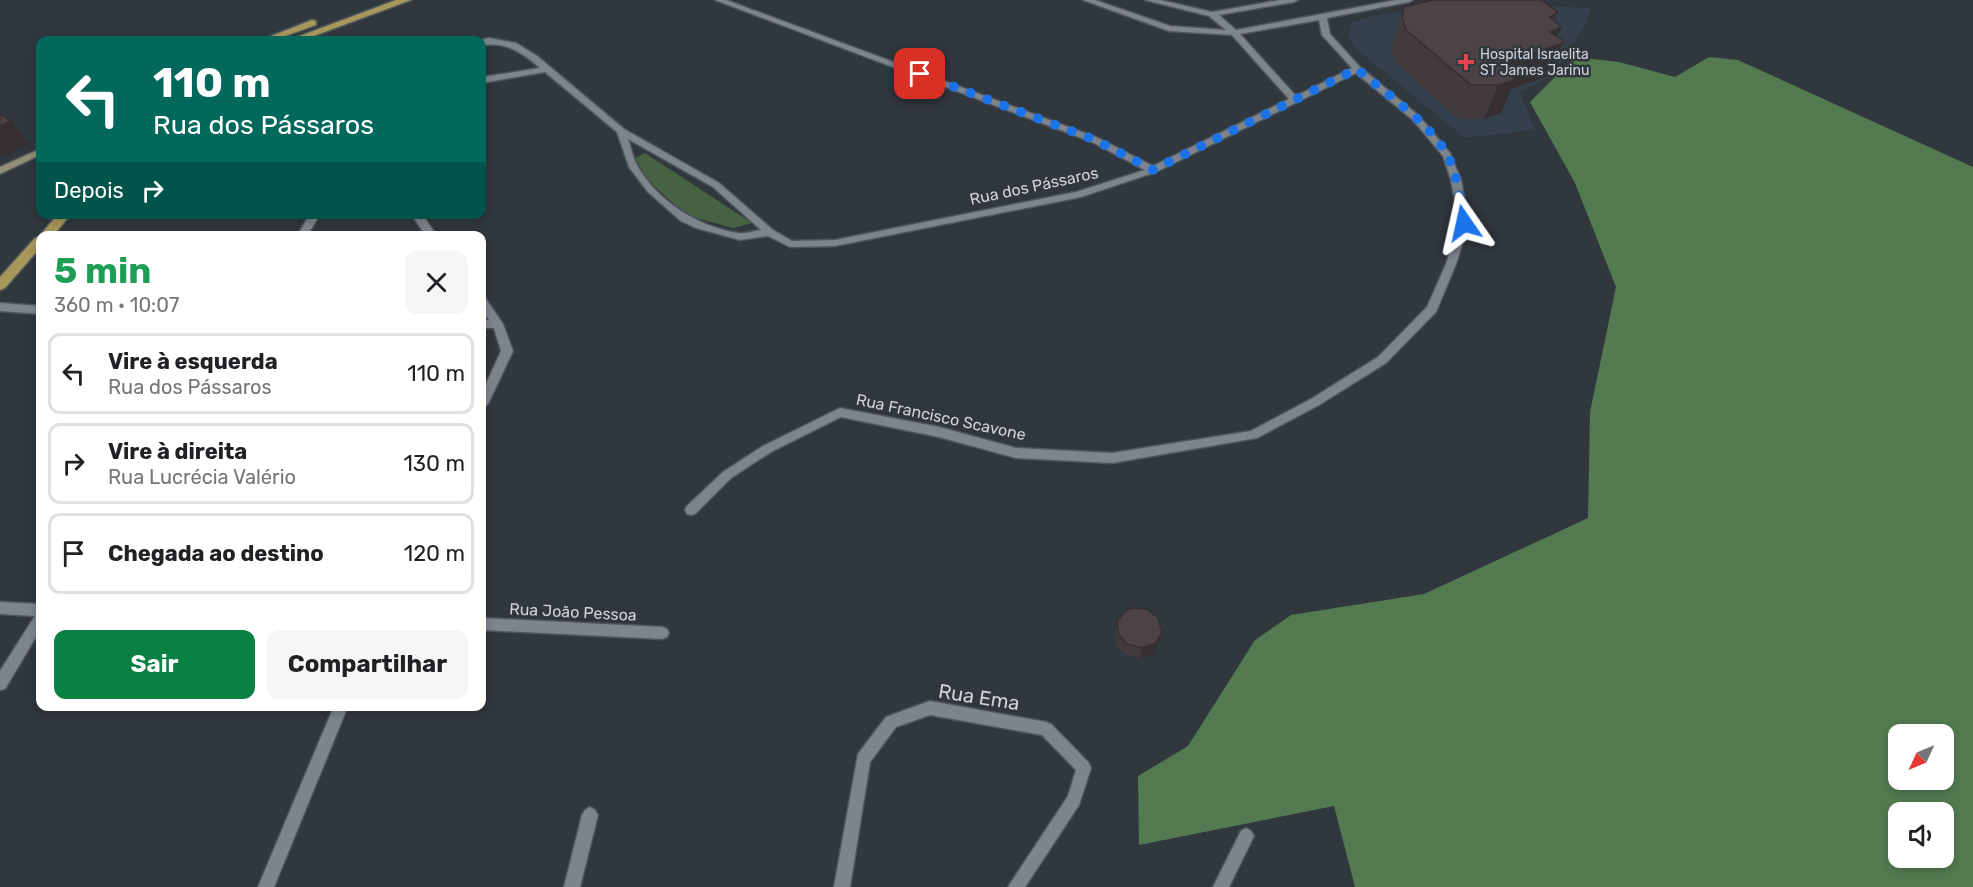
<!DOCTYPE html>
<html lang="pt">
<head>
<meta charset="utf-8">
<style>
	:root { --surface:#fff; --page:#f6f6f6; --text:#202124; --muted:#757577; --line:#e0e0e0; --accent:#0b8043 }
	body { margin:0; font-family:Rubik,sans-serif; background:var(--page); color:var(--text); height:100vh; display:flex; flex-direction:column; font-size:22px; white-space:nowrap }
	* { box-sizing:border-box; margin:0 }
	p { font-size:20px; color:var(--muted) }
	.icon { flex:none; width:33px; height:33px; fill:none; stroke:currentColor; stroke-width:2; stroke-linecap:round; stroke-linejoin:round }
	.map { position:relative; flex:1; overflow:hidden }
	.drawer { position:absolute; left:36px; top:231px; width:450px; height:480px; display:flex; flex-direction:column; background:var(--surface); border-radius:12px; box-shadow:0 3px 9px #0003 }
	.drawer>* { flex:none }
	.top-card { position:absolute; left:36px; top:36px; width:450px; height:183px; border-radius:12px; box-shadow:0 3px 9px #0003; background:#00695c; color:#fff; overflow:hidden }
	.needle { width:39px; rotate:226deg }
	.tools { position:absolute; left:1888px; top:724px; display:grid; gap:12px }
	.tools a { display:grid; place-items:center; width:66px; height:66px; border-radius:12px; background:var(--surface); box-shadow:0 3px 9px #0003; font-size:30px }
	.pin { position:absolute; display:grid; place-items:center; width:51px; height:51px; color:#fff; margin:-26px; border-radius:12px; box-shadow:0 3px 9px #0006 }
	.me { position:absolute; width:66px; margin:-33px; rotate:349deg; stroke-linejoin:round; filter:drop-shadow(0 0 4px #0008) }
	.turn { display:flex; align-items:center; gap:21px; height:126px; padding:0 18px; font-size:27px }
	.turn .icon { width:78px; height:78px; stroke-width:2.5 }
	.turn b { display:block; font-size:42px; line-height:51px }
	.then { display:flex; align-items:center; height:57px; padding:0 18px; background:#0003; gap:12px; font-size:22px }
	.round { display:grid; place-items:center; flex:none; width:63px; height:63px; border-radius:12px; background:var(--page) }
	.summary { display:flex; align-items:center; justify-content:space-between; height:102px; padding:0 18px }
	h1 { font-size:36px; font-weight:700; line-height:45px; color:#1e9e55 }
	.primary-button { display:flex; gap:12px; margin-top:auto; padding:12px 18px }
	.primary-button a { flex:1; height:69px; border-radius:12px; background:var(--accent); color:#fff; font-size:24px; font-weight:700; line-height:69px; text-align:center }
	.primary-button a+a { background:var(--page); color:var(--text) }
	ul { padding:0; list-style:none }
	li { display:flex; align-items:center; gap:18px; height:81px; margin:0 12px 9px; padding:0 6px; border:3px solid var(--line); border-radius:12px }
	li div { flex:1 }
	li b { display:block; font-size:22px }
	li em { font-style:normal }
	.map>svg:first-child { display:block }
	.built { fill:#34404b }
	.green { fill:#466243 }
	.forest { fill:#547a51; fill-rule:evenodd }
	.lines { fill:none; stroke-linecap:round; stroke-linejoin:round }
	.minor-casing { stroke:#4f555a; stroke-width:3 }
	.secondary-casing { stroke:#4f555a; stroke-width:3 }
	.primary-casing { stroke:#4f555a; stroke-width:3 }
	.minor { fill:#7d848c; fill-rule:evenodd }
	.secondary { fill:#928d74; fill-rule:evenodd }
	.primary { fill:#a6975b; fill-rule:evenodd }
	.wall { fill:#423a3c }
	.shaded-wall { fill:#362f31 }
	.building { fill:#4d4346; stroke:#362f31; stroke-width:1.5 }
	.route { stroke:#1a73e8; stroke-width:10; stroke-dasharray:0 18 }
	.health-dot { fill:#e0444e; stroke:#30373d; stroke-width:2 }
	.labels { text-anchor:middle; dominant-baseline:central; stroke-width:5; stroke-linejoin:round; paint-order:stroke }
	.far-poi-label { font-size:14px; fill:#d0d4d8; stroke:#30373d; text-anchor:start }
	.street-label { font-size:16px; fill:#d0d4d8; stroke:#30373d }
	.near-street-label { font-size:20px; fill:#d0d4d8; stroke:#30373d }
</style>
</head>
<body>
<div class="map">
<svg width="1973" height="887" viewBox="0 0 1973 887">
	<rect width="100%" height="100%" fill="#30373d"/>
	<!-- built -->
	<polygon class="built" points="1475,0 1544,0 1547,6 1591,8 1583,29 1552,76 1520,92 1535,130 1465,138 1355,48 1348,37 1351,23 1372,16"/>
	<!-- green -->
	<polygon class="green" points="645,153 752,223 733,228 696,218 676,206 648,180 635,158"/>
	<!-- forest -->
	<path class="forest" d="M1575 57 1619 62 1675 77 1709 57 1738 60 1973 167V887H1355L1334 806 1139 845 1138 776 1188 746 1255 640 1291 615 1424 594 1588 518 1590 412 1616 287 1575 183 1530 102ZM1899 735H1944V780H1899ZM1899 813H1944V858H1899Z"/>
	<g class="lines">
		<!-- minor casing -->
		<g class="minor-casing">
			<g id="minor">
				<path d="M715 0H726L1098 138 1153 166 1289 99 1232 35 1169 31 1083 0H1095L1170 26 1226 30 1209 16 1145 0H1160L1212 12 1280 0H1298L1294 2 1219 15 1236 30 1396 0H1413L1409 2 1327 18 1330 34 1360 67 1419 116 1450 153 1461 180 1469 223 1456 264 1436 312 1386 363 1319 405 1257 438 1112 463 1016 458 939 437 841 417 771 452 731 478 695 514 691 515 687 514 685 510 687 506 723 472 763 446 840 408 939 427 1016 448 1112 453 1251 431 1311 399 1378 357 1427 307 1446 264 1459 223 1451 180 1443 156 1413 120 1356 73 1156 172 1081 197 835 246 790 247 768 236 740 240 696 228 681 221 648 192 629 167 617 132 545 72 482 83V77L540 68C524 54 504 40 482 46L481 40 489 38 516 43 537 56 624 129 719 183 773 230 792 241 835 240 1076 192 1145 170 1092 142ZM1319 20 1322 35 1352 68 1296 96 1240 34ZM628 139 713 187 761 230C754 231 745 234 738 233 698 227 657 201 637 165 633 158 631 147 628 139Z"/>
				<polygon points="310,214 320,214 307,236 297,236"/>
				<polygon points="411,214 422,214 437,236 426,236"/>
				<polygon points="482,298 486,299 503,324 513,351 488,404 482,408 482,393 501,351 494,328 482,328 482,320 489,320 482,309"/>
				<polygon points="0,303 40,306 40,314 0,311"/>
				<polygon points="0,602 40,604 40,630 5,689 0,690 0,671 35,616 0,614"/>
				<polygon points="482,618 662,627 667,629 669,633 667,637 662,639 482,630"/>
				<polygon points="930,701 1046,722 1051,724 1089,763 1091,768 1079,805 1025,887 1008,887 1068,796 1076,770 1042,735 930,715 896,727 870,762 850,887 834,887 858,754 886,717"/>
				<polygon points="334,706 348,706 274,887 258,887"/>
				<polygon points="590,807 595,810 598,815 580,887 564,887 582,815 585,810"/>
				<polygon points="1246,828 1251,831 1254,836 1229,887 1213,887 1241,831"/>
			</g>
		</g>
		<!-- secondary casing -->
		<g class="secondary-casing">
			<polygon id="secondary" points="40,149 40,155 0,174 0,167"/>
		</g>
		<!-- primary casing -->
		<g class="primary-casing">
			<g id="primary">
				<polygon points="396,0 411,0 303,40 289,40"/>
				<polygon points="312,20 316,21 316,25 274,40 261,40"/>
				<polygon points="58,214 71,214 53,236 40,236 40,248 5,288 0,290 0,277 35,238 40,237 40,236 42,233"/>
			</g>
		</g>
		<!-- minor -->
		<use href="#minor" class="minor"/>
		<!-- secondary -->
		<use href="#secondary" class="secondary"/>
		<!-- primary -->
		<use href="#primary" class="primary"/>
	</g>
	<!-- wall -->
	<g class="wall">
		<polygon points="1404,7 1554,21 1557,36 1548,76 1511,89 1501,113 1484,119 1458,118 1396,63 1391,50"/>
		<polygon points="1117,621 1162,632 1159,642 1153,654 1140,658 1125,654 1120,650 1116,644 1115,632"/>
	</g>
	<!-- shaded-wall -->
	<g class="shaded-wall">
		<polygon points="1558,12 1544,45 1550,17"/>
		<polygon points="1561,27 1553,47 1563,43 1548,76 1511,89 1501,113 1484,119 1498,85 1500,64 1550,32"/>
		<polygon points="11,121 30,144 0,158 0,126"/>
		<polygon points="1162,632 1159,642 1153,654 1140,658 1142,648"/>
	</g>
	<!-- building -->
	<g class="building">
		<polygon points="1433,0 1541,0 1558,12 1550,17 1561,27 1550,32 1563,40 1563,43 1500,64 1515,80 1498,85 1471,85 1406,30 1402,18 1404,7"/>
		<polygon points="0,114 11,121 0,126"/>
		<polygon points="1132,608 1147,609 1158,618 1162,632 1156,643 1142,648 1127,644 1122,639 1118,633 1117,621 1125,611"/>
	</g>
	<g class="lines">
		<!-- route -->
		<path class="route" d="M920 74 1095 140 1153 170 1357 69C1384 92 1431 124 1447 155 1458 175 1460 201 1464 223"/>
	</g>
	<!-- markers -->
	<path class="health-dot" d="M1463 53h6v6h6v6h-6v6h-6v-6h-6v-6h6z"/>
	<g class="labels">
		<!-- far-poi labels -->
		<g class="far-poi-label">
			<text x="1480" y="54">Hospital Israelita<tspan x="1480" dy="16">ST James Jarinu</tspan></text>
		</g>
		<!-- street labels -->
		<g class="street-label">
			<text transform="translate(1034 186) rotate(-12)">Rua dos Pássaros</text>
			<text transform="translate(941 417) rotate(12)">Rua Francisco Scavone</text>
			<text transform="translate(573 612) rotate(3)">Rua João Pessoa</text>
		</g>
		<!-- near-street labels -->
		<g class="near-street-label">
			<text transform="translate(979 697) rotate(9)">Rua Ema</text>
		</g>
	</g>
</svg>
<div class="tools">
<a><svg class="needle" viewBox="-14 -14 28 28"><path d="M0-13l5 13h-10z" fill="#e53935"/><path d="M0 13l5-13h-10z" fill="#757577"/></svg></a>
<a><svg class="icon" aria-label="sound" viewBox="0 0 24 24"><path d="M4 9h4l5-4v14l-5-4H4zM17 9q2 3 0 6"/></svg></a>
</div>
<div class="pin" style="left:920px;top:74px;background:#d93025"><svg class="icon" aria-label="arrive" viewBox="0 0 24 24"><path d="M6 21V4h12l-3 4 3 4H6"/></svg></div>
<svg class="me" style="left:1464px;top:223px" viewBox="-20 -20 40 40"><path d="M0-17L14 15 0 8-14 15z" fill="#1a73e8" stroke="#fff" stroke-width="4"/></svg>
<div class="top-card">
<div class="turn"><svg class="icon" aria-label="left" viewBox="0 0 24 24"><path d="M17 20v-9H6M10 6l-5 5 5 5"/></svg><div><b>110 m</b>Rua dos Pássaros</div></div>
<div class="then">Depois<svg class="icon" aria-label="right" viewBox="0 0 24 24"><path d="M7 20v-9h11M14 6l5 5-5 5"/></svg></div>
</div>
<section class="drawer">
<div class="summary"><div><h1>5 min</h1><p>360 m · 10:07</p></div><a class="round"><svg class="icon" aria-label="close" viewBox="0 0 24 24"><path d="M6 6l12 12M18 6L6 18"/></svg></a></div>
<ul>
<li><svg class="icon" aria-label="left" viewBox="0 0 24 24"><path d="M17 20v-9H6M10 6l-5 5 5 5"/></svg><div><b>Vire à esquerda</b><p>Rua dos Pássaros</p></div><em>110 m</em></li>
<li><svg class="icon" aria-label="right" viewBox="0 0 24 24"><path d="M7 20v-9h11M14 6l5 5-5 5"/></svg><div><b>Vire à direita</b><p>Rua Lucrécia Valério</p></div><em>130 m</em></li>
<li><svg class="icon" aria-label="arrive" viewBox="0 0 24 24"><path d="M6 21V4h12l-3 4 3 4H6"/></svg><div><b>Chegada ao destino</b></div><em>120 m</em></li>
</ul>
<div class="primary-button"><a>Sair</a><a>Compartilhar</a></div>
</section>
</div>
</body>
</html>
